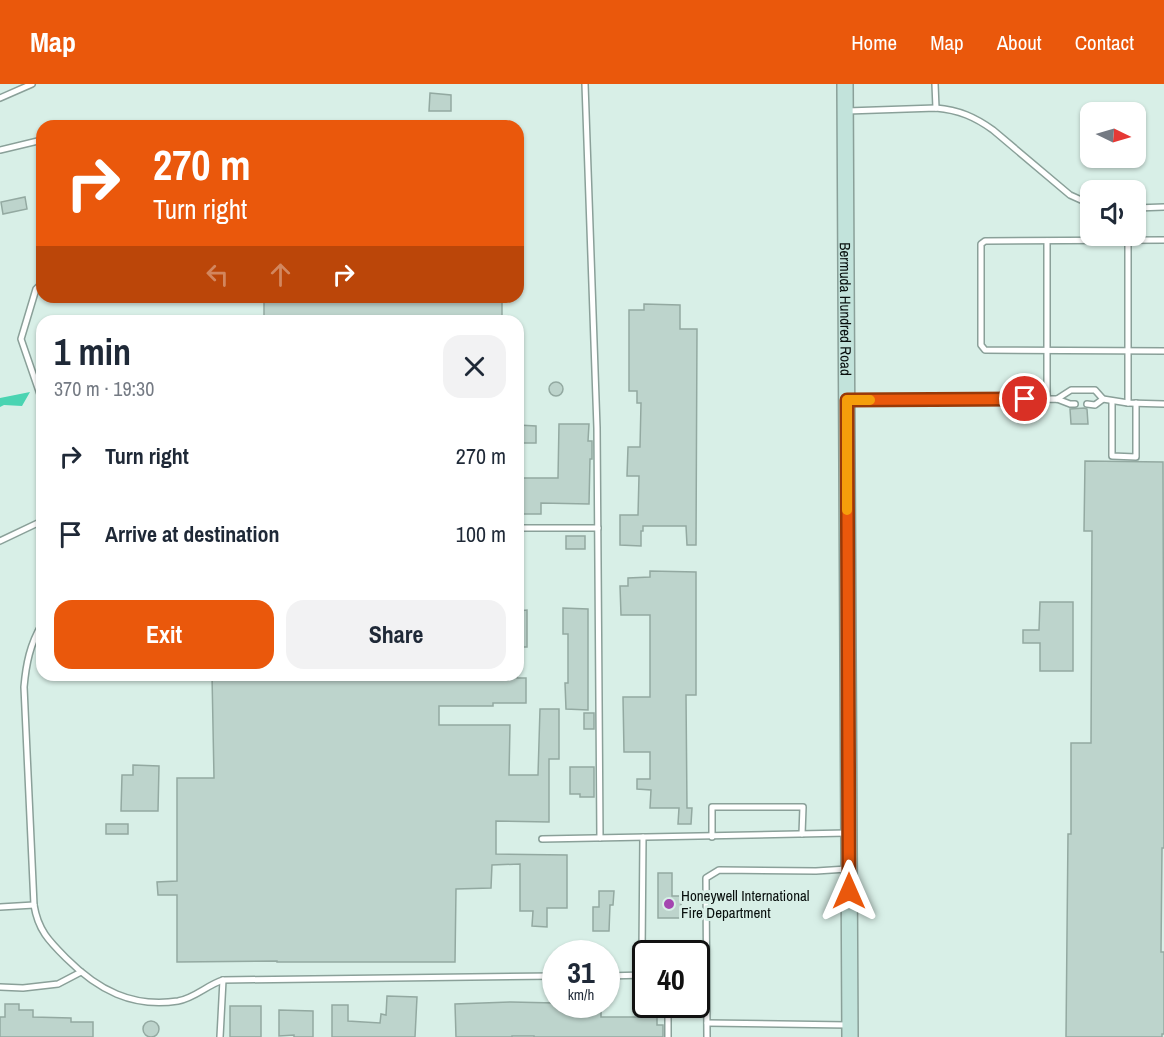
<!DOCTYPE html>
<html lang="en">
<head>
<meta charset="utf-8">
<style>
	:root { --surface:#fff; --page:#f2f2f3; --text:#1f2937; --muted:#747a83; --accent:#ea580c }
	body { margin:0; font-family:"Archivo Narrow",sans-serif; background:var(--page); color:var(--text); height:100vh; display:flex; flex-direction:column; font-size:22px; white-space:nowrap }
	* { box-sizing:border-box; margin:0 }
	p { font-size:20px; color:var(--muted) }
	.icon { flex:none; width:33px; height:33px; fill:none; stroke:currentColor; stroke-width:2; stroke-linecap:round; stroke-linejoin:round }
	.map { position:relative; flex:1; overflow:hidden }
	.details { position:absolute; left:36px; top:231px; width:488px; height:366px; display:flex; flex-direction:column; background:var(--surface); border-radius:18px; box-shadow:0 2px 4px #0004 }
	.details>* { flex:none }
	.top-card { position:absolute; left:36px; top:36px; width:488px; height:183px; border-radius:18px; box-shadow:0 2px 4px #0004; background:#ea580c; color:#fff; overflow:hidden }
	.needle { width:39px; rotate:95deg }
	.fabs { position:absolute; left:1080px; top:18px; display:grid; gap:12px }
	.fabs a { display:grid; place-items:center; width:66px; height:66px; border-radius:12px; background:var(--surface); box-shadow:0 2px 4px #0004; font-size:30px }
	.speed { position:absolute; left:542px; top:856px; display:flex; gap:12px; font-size:30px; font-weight:700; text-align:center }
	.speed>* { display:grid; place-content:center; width:78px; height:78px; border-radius:50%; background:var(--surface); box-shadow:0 2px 4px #0004; line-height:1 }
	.speed small { font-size:15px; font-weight:400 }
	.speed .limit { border:3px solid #111; border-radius:9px; background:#fff; color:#111 }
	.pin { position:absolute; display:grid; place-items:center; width:51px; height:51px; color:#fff; margin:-26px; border:3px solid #fff; border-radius:50%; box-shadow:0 2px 6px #0007 }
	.me { position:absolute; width:66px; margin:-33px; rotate:0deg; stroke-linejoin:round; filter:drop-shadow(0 0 4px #0008) }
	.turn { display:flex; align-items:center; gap:21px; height:126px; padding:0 18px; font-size:27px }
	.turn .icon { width:78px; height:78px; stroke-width:2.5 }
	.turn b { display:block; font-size:42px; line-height:51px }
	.lanes { display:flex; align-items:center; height:57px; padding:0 18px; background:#0003; justify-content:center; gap:30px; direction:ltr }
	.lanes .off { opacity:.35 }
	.round { display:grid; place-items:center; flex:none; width:63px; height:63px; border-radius:18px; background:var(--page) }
	.headline { display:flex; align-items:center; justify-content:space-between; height:102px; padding:0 18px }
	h1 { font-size:36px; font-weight:700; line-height:45px }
	.button { display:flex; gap:12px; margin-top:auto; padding:12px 18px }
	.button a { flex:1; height:69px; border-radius:18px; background:var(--accent); color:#fff; font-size:24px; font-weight:700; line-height:69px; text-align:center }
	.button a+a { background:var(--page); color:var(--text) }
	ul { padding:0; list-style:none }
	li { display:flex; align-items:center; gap:18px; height:78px; padding:0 18px }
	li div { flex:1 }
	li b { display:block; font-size:22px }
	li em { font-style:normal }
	header { display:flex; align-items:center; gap:36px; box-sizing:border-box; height:84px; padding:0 30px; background:var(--accent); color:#fff }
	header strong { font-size:28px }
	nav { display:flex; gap:33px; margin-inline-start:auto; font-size:21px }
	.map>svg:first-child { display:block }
	.water { fill:#4ad4b2 }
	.building { fill:#bdd4cc; stroke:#93a9a1; stroke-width:1.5 }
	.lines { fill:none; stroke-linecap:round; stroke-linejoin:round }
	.lane-casing { stroke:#8aa099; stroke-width:8 }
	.secondary-casing { stroke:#8aa099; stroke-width:18 }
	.lane { stroke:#fff; stroke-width:5 }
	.secondary { stroke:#c2e3db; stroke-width:15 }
	.route-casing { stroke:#983908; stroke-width:15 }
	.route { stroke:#ea580c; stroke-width:10 }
	.slow { stroke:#f59e0b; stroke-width:10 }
	.poi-dot { fill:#a446b0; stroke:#d8efe7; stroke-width:2 }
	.labels { text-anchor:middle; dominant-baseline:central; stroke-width:6; stroke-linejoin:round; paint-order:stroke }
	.street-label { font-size:15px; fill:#080f0d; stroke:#d8efe7 }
	.poi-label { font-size:15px; fill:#080f0d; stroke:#d8efe7; text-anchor:start }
</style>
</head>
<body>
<header>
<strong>Map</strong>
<nav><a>Home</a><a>Map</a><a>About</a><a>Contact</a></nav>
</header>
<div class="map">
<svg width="1164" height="953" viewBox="0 0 1164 953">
	<rect width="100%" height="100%" fill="#d8efe7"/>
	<!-- water -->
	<polygon class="water" points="30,308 22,322 4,321 0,323 0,314"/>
	<!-- building -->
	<g class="building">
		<polygon points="430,9 451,11 451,27 429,27"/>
		<polygon points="25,113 27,125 3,130 1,118"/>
		<rect x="264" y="213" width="238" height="24"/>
		<polygon points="644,220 680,221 680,245 697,245 696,461 687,461 686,442 643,442 643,447 641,447 641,462 620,461 620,431 638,431 639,392 627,392 628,363 640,363 641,319 637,319 637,307 629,307 629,226 644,226"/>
		<circle cx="556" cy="305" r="7"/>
		<polygon points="1084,324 1087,325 1088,340 1071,340 1070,325"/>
		<polygon points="559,340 589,340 588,357 592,357 592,375 590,375 589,420 541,419 541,430 518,430 518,394 558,394"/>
		<polygon points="518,341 536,342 536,359 518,359"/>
		<polygon points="1085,377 1163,378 1164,764 1162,764 1161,868 1164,868 1164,950 1162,950 1162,953 1066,953 1068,750 1071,750 1071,659 1091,659 1092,447 1084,447"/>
		<rect x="566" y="452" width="19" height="13"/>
		<polygon points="650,487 696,488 696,611 686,611 687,724 692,724 691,740 678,740 679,724 650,724 651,706 637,705 637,695 650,695 650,668 624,668 623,613 650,613 650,531 621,531 620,502 628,502 628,494 650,493"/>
		<polygon points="1040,518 1073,518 1073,587 1040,587 1040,559 1023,559 1023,546 1039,546"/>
		<polygon points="563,524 588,525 588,626 566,625 565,599 568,599 568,550 563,550"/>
		<polygon points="527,526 527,563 518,563 518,527"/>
		<polygon points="212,591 517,591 517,594 526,594 526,619 493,619 493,622 439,622 439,641 510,641 509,691 538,691 540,625 559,625 559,675 549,675 549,738 496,737 496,770 567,771 567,824 547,824 547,843 532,842 533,827 520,827 520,780 492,781 491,804 456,805 455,878 277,878 277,877 177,878 177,811 158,811 157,798 177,797 177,694 214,694"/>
		<rect x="584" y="629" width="10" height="16"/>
		<polygon points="133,681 159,682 158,727 121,727 122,691 133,691"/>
		<polygon points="570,683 594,683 594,713 580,713 580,710 570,710"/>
		<rect x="106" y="740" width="22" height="10"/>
		<polygon points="658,789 672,789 672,812 681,812 681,834 658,834"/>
		<polygon points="599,807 614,807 613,821 610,821 609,847 593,847 593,823 599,823"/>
		<polygon points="387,912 417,913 415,953 332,953 332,921 348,921 348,937 380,939 381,930 386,931"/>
		<polygon points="511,918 555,919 555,921 601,921 601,933 657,933 657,941 663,941 663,953 534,953 534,952 512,952 512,953 456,953 455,920"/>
		<polygon points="5,920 19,920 19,926 33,926 33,933 71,934 71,938 93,938 93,953 0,953 0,933 5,933"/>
		<rect x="230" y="922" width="31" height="31"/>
		<polygon points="279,926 313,927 313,953 294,953 294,951 279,952"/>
		<circle cx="151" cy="945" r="8"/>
	</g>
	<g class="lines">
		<!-- lane casing -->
		<g class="lane-casing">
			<g id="lane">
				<polyline points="585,0 597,344 600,754"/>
				<polyline points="935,0 936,24"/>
				<polyline points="0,14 32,0"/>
				<path d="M847 27 936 24C959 26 975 33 993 46L1070 111 1090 120"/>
				<polyline points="0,66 42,56"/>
				<polyline points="1136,124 1164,123"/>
				<polyline points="1128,156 1128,319 1164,320"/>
				<polyline points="1164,156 985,157 981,160 981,261 985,266 1164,267"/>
				<polyline points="1047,157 1047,315"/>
				<polyline points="42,199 36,205 21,255 42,316"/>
				<polyline points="1057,315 1071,306 1095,306 1103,315 1128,319"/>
				<polyline points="848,316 1057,315 1070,320 1075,320"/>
				<polyline points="1112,317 1112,372 1136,373 1136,319"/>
				<polyline points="1087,320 1095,321 1103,315"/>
				<polyline points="518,444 598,444"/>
				<polyline points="0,457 42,437"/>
				<path d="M42 540C30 560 26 580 24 603L34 821C38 846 49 857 66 874 98 906 132 924 178 917 195 914 207 901 223 896L555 892"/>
				<polyline points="643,753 642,868 645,875"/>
				<polyline points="712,753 712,723 803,723 802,750"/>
				<polyline points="542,755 847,749"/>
				<polyline points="0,823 34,821"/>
				<polyline points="606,892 645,891"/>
				<polyline points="0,903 23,904 58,900 81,888"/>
				<polyline points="668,921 668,953"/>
				<polyline points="707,939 848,941"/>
				<polyline points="220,953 223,896"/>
				<polyline points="707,953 706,794 719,786 816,787 847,785"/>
			</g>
		</g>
		<!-- secondary casing -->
		<g class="secondary-casing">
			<g id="secondary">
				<path id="s1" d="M845 0 850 953"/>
			</g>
		</g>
		<!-- lane -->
		<use href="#lane" class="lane"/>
		<!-- secondary -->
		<use href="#secondary" class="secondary"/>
	</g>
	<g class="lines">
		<!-- route casing -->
		<g class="route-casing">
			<polyline id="route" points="849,807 847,316 1025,315"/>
		</g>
		<!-- route -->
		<use href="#route" class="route"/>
		<!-- slow -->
		<polyline class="slow" points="847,426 847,316 870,316"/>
	</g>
	<!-- markers -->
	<circle class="poi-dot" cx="669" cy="820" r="6"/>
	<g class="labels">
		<!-- street labels -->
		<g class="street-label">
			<text stroke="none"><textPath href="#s1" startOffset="225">Bermuda Hundred Road</textPath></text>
		</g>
		<!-- poi labels -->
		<g class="poi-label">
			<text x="681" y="811">Honeywell International<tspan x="681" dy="17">Fire Department</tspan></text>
		</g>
	</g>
</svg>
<div class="fabs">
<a><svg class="needle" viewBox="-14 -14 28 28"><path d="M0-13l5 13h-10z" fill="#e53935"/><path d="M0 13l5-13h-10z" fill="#747a83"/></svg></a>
<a><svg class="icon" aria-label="sound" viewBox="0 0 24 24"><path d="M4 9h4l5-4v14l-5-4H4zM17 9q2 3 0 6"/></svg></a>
</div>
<div class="speed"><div>31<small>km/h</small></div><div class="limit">40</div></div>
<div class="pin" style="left:1025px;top:315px;background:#d93025"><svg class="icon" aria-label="arrive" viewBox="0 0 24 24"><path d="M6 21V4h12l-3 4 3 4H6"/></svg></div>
<svg class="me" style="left:849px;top:807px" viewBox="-20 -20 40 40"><path d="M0-17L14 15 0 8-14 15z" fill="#ea580c" stroke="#fff" stroke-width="4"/></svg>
<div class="top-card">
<div class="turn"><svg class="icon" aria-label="right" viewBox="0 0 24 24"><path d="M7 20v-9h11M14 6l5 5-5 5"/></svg><div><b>270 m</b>Turn right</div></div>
<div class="lanes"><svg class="icon off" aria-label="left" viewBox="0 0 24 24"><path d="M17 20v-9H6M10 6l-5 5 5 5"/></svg><svg class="icon off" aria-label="ahead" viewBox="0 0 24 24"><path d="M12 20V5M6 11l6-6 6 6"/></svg><svg class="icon" aria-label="right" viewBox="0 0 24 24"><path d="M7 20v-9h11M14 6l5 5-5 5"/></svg></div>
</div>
<section class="details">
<div class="headline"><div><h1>1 min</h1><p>370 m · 19:30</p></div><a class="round"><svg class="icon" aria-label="close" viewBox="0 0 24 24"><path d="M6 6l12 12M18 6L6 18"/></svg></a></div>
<ul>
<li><svg class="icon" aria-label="right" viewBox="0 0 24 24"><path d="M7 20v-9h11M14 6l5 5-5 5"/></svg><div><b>Turn right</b></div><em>270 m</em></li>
<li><svg class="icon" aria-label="arrive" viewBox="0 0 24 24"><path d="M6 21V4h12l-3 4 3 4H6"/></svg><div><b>Arrive at destination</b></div><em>100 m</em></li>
</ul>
<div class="button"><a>Exit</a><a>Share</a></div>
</section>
</div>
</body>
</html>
